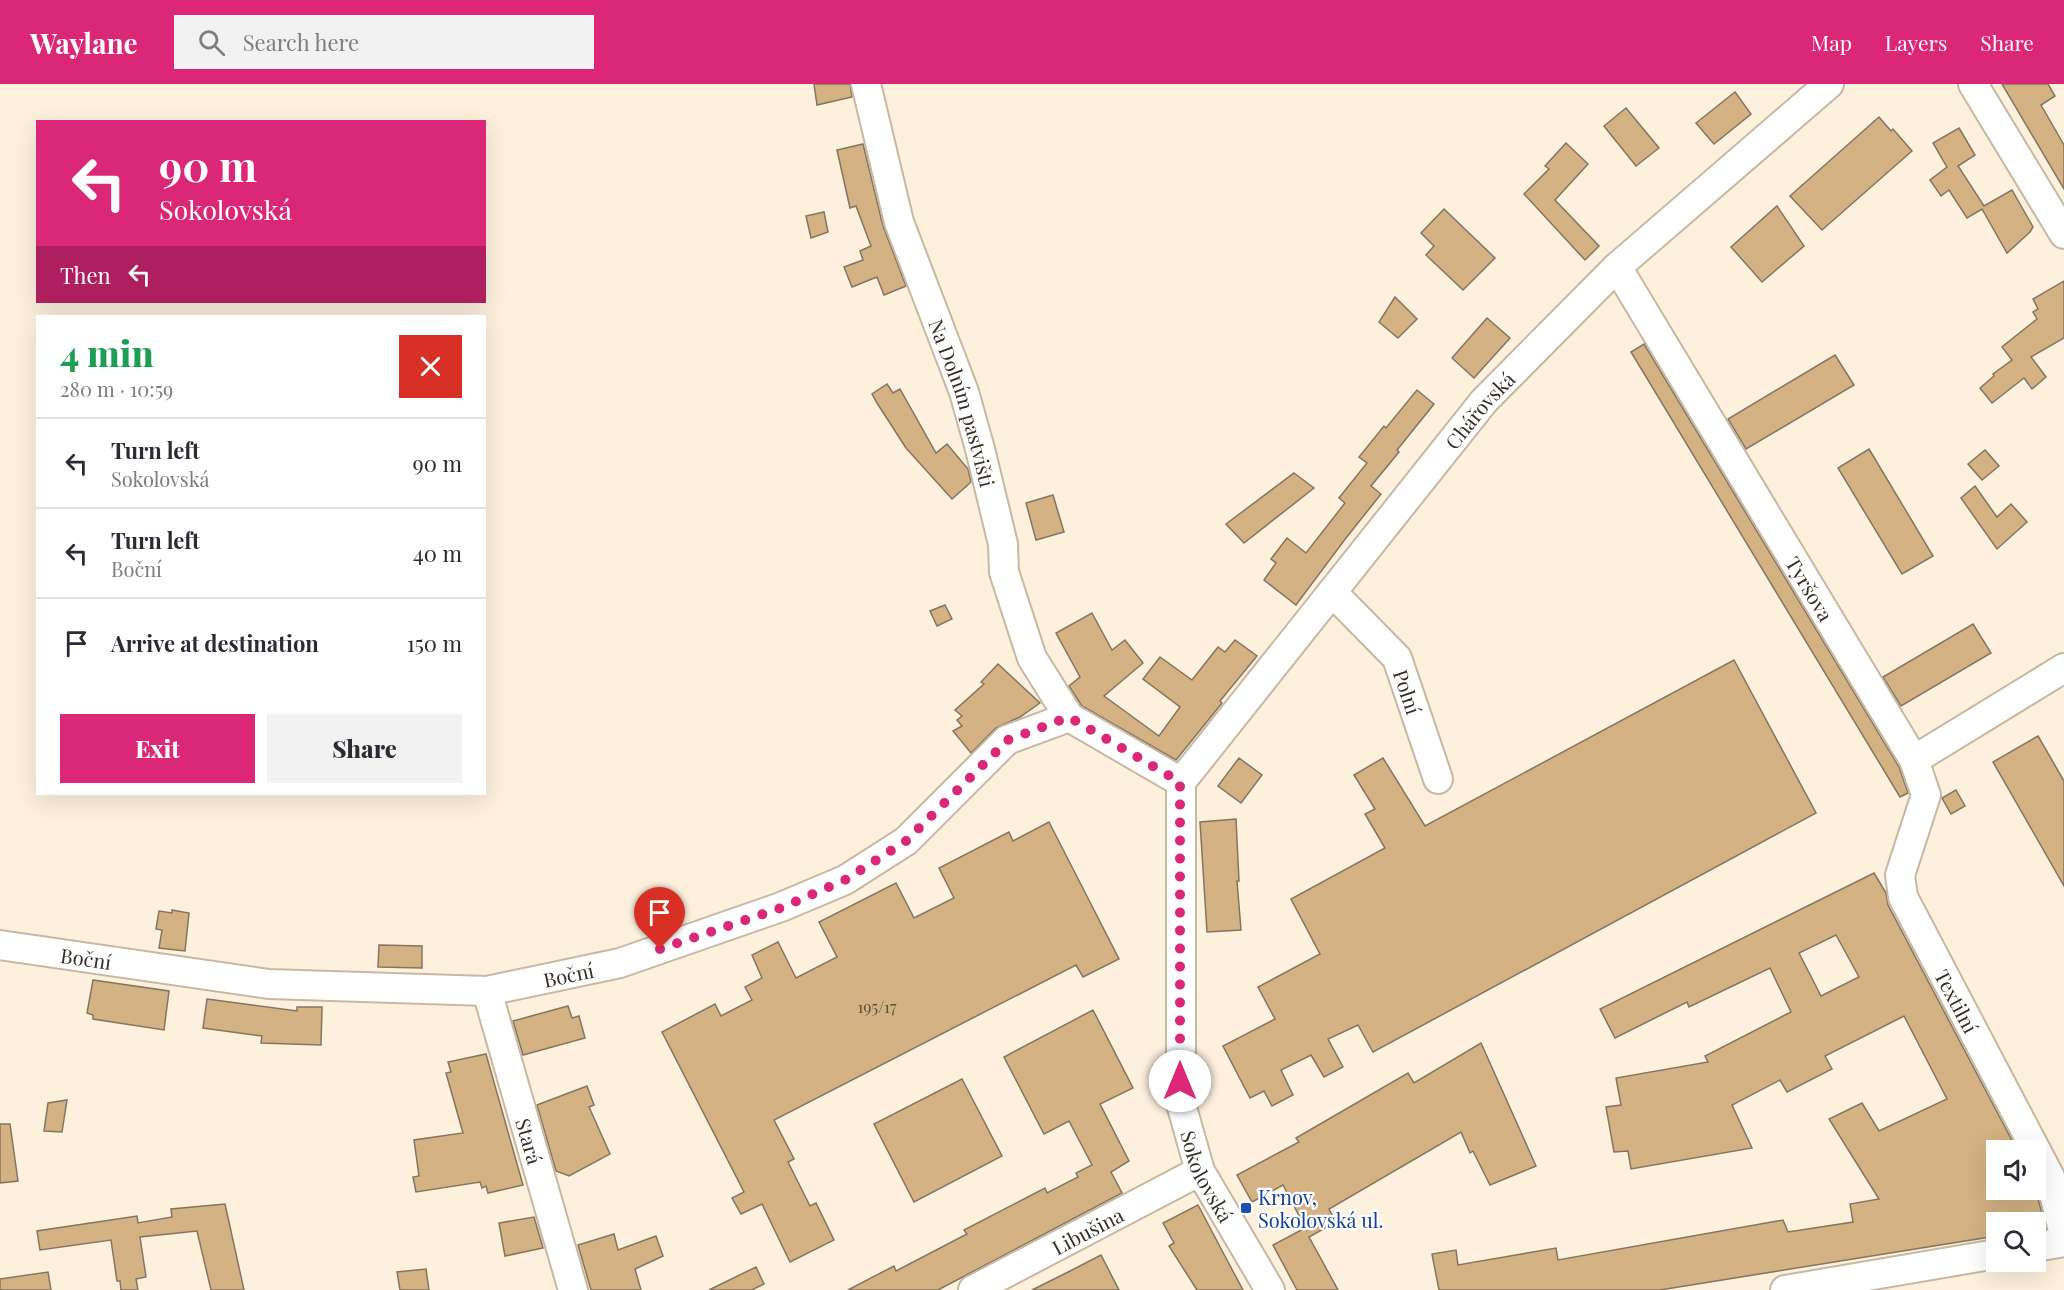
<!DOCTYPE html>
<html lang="en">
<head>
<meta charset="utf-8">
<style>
	:root { --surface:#fff; --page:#f2f2f3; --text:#2b2b33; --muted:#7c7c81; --line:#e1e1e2; --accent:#db2777 }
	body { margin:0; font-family:"Playfair Display",serif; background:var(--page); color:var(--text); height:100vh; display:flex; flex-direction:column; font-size:22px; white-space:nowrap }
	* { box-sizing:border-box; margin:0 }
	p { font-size:20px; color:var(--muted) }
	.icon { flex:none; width:33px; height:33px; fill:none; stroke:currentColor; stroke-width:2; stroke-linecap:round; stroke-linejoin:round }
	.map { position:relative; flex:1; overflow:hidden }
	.sheet { position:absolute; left:36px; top:231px; width:450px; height:480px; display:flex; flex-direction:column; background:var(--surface); border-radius:0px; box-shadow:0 6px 24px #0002 }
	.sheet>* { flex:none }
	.banner { position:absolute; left:36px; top:36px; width:450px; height:183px; border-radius:0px; box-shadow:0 6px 24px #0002; background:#db2777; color:#fff; overflow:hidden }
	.controls { position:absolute; left:1986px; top:1056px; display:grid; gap:12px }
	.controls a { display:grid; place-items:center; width:60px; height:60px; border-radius:0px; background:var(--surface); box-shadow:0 6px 24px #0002; font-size:30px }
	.pin { position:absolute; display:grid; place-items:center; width:51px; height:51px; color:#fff; margin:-62px -26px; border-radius:50% 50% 50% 0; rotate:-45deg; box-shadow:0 0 6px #0007 }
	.pin .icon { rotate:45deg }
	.me { position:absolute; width:66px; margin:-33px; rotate:0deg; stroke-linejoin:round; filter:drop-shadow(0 0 4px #0008) }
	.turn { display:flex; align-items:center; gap:21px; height:126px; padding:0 24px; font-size:27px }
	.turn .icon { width:78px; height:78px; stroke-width:2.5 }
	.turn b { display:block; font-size:42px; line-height:51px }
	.then { display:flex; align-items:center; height:57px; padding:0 24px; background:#0003; gap:12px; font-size:22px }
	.round { display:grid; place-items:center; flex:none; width:63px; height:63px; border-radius:0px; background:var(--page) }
	.head { display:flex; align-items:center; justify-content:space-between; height:102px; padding:0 24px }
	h1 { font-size:36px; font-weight:800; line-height:45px; color:#1e9e55 }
	.primary-button { display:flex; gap:12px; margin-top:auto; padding:12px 24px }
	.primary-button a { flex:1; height:69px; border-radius:0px; background:var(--accent); color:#fff; font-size:24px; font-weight:800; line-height:69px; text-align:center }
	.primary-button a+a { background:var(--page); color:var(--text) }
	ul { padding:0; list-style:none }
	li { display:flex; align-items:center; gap:18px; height:90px; padding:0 24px; border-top:2px solid var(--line) }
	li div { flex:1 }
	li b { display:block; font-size:22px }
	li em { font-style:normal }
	header { display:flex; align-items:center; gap:36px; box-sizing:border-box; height:84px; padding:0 30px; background:var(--accent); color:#fff }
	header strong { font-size:28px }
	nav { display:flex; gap:33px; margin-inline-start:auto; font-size:21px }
	.search { width:420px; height:54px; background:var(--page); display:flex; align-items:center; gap:15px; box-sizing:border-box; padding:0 21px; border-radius:0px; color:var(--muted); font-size:22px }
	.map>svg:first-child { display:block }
	.building { fill:#d4b284; stroke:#847561; stroke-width:1.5; fill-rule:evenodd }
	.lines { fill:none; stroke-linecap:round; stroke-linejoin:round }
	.minor-casing { stroke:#c7b8a2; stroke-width:32 }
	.minor { stroke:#fff; stroke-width:28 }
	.route { stroke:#db2777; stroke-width:10; stroke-dasharray:0 18 }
	.transit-dot { fill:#1a4fb4; stroke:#fff; stroke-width:2 }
	.labels { text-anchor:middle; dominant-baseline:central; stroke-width:4.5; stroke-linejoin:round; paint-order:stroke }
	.number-label { font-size:16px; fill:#5c4f3d }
	.street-label { font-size:20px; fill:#342e25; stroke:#fff }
	.transit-label { font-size:20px; fill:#164399; stroke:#fff; text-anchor:start }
</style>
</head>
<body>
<header>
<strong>Waylane</strong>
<div class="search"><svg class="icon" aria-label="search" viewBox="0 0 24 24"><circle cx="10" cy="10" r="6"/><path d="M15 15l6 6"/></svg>Search here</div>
<nav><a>Map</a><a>Layers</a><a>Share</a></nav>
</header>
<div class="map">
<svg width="2064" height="1206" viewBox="0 0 2064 1206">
	<rect width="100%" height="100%" fill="#fdf0dd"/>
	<!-- building -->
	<g class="building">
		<polygon points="814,0 850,0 852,13 817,21"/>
		<polygon points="2002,0 2048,0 2055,12 2041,21 2064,61 2064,105"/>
		<polygon points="1735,8 1751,30 1714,60 1696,39"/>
		<polygon points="1626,24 1659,64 1636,82 1604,42"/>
		<polygon points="1879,33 1891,47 1893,45 1912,67 1822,146 1790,112"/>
		<polygon points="1959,44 1975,71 1958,82 1984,122 2012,106 2033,143 2030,148 2007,169 1982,125 1967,134 1949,106 1941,112 1930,96 1947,83 1933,59"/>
		<polygon points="1566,59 1588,80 1555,116 1599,162 1585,176 1524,110 1549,85 1545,82"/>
		<polygon points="863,60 883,142 906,202 884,211 877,193 852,203 844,183 863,176 860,167 871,162 856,122 850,124 837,66"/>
		<polygon points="1777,122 1804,162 1762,198 1731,163"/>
		<polygon points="1444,125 1495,174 1463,206 1426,171 1434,162 1421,149"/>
		<polygon points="824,128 828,148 811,154 806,132"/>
		<polygon points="2064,197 2064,254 2031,273 2046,293 2032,305 2024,294 1992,319 1980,304 1994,292 1993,290 2012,276 2002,263 2037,235 2033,228 2038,225 2033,215"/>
		<polygon points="1395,213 1417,235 1398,254 1379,238"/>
		<polygon points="1487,234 1510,254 1474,294 1452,274"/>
		<polygon points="1644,260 1899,683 1908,709 1900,713 1631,268"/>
		<polygon points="1835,271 1854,301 1746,365 1728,335"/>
		<polygon points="887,300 893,309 900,305 936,369 947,360 968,385 971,398 952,415 906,364 877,319 872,310"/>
		<polygon points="1417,306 1434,320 1397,366 1399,368 1371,402 1381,410 1346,454 1296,521 1264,496 1276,479 1271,475 1287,454 1306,469 1345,419 1339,414 1367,379 1359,373 1384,342 1386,344"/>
		<polygon points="1869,365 1933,472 1902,490 1838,384"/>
		<polygon points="1985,366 1999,382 1982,396 1968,380"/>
		<polygon points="1294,389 1314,404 1244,459 1226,440"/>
		<polygon points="1975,402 1997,433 2011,420 2027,438 1997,465 1961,414"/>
		<polygon points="1053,411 1064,448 1036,456 1026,419"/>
		<polygon points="945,521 952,535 937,542 930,527"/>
		<polygon points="1092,529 1112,566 1125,556 1143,579 1104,612 1159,652 1180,623 1143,595 1160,573 1192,596 1218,563 1225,568 1235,556 1257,572 1220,617 1222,619 1176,676 1082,622 1069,602 1080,593 1056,549"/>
		<polygon points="1973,540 1991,569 1901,622 1883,593"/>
		<polygon points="1734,576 1816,729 1373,968 1358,941 1328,955 1343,983 1324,993 1311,971 1281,986 1293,1011 1272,1022 1264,1007 1250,1014 1223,962 1275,935 1258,903 1320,870 1291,815 1385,764 1365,730 1375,725 1354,691 1383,674 1425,742"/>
		<polygon points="998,580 1040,619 1020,633 996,644 971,669 953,647 962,642 957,636 962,632 955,626 984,600 981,598"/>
		<polygon points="2038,652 2064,697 2064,802 1993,678"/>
		<polygon points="1239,674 1262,691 1241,719 1218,702"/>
		<polygon points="1956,706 1965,722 1951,730 1942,714"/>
		<polygon points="1236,735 1239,797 1237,797 1241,846 1207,848 1200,738"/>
		<polygon points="1049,738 1119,875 1083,893 1076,881 774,1036 794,1075 788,1078 810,1122 816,1119 834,1156 790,1178 762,1120 741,1130 732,1114 744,1108 662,948 715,920 721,932 752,916 745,903 762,894 752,871 778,858 796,894 837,873 819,838 896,799 914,834 954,814 939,784 1009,748 1013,757"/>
		<path d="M1874 789 1886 809 1888 821 2017 1066H1996V1106H2036L2044 1138H1996V1152L1660 1206H1439L1432 1170 1456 1166 1458 1181 1556 1164 1558 1176 1783 1136 1788 1148 1853 1138 1850 1120 1879 1115 1829 1035 1862 1019 1879 1047 1947 1015 1904 932 1825 972 1832 985 1787 1008 1780 996 1732 1021 1752 1064 1631 1085 1628 1067 1614 1068 1606 1023 1621 1021 1616 994 1708 978 1705 972 1791 928 1770 884 1689 923 1687 918 1615 954 1600 925ZM1836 851 1859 893 1821 912 1799 869Z"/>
		<polygon points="172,826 189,829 185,867 159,864 162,846 156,845 159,827 172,829"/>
		<polygon points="379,861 422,862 422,884 378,883"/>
		<polygon points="93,896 169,907 164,946 93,935 93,931 87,929"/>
		<polygon points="207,915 297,927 297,923 322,923 321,961 261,959 262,952 203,944"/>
		<polygon points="568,922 572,934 579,932 585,954 523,971 513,937"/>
		<polygon points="1093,926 1133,1004 1100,1020 1129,1077 1111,1088 1122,1109 938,1206 848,1206 894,1182 896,1187 967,1150 964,1146 1045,1104 1047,1109 1078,1093 1076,1089 1092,1081 1069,1037 1044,1050 1004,973"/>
		<polygon points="1481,959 1536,1082 1490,1101 1473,1067 1470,1069 1461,1048 1329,1125 1336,1138 1309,1153 1338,1206 1297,1206 1273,1161 1305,1144 1307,1147 1283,1101 1252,1118 1237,1091 1299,1058 1296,1054 1408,989 1414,999"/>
		<polygon points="486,970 523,1101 488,1109 486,1102 482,1104 480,1098 416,1108 413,1093 419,1092 414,1056 463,1049 446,989 451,988 448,978"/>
		<polygon points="962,995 1002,1072 914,1118 874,1040"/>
		<polygon points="587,1002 594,1021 589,1023 610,1070 569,1092 556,1087 537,1021"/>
		<polygon points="67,1016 62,1048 44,1047 48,1019"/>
		<polygon points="0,1040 10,1040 18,1097 0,1099"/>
		<polygon points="225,1120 244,1206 211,1206 197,1147 140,1153 146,1193 136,1195 138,1206 121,1206 120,1197 117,1197 111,1156 40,1166 37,1147 137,1132 138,1139 172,1133 171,1125"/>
		<polygon points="1198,1121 1227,1176 1243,1206 1197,1206 1169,1162 1174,1159 1163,1139"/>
		<polygon points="534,1133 543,1164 505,1172 499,1139"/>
		<polygon points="614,1150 618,1166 656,1152 663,1172 635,1185 641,1206 591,1206 578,1161"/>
		<polygon points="1101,1171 1119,1206 1032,1206 1072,1186"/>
		<polygon points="756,1183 764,1200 752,1206 709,1206"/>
		<polygon points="426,1185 429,1206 400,1206 397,1188"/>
		<polygon points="48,1188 51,1206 0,1206 0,1195"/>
	</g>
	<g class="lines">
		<!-- minor casing -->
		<g class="minor-casing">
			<g id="minor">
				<path id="s1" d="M866 0 899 138 964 308 980 365 1003 460 1004 488 1032 574 1069 633 1181 698"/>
				<polyline points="1973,0 2064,150"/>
				<path id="s2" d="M1617 183 1914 676 1926 711 1900 791 1903 813 2050 1093 2064 1151"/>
				<path id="s3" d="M1332 508 1397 574 1438 695"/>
				<polyline points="1914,676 2064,584"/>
				<path id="s4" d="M1181 698 1484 317 1617 183 1829 0"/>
				<path id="s5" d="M1181 698V1020L1200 1087 1270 1206"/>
				<path id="s6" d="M0 861 269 900 487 907 620 879 781 823 845 796 906 757 1007 656 1069 633"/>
				<path id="s7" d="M487 907 573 1206"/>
				<polyline points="2036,1163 2064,1158"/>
				<path id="s8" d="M973 1206 1200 1087"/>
				<polyline points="1785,1206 1996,1170"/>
			</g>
		</g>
		<!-- minor -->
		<use href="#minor" class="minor"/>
	</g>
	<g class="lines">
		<!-- route -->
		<polyline class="route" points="660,865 781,824 845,796 906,757 1008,656 1069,633 1180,698 1180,997"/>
	</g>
	<!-- markers -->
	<rect class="transit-dot" x="1240" y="1118" width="12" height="12" rx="3"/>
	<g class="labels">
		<!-- number labels -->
		<g class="number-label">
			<text x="877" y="922">195/17</text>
		</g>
		<!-- street labels -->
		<g class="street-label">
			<text stroke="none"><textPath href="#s1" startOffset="334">Na Dolním pastvišti</textPath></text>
			<text stroke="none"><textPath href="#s4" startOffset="477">Chářovská</textPath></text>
			<text stroke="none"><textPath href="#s2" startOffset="375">Tyršova</textPath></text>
			<text stroke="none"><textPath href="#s3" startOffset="128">Polní</textPath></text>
			<text stroke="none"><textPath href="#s6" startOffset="87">Boční</textPath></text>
			<text stroke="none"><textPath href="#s6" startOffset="573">Boční</textPath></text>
			<text stroke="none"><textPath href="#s2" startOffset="836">Textilní</textPath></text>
			<text stroke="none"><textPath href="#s7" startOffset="156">Stará</textPath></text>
			<text stroke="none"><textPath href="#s5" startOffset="399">Sokolovská</textPath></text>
			<text stroke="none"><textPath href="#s8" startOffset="129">Libušina</textPath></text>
		</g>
		<!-- transit labels -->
		<g class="transit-label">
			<text x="1258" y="1112">Krnov,<tspan x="1258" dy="23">Sokolovská ul.</tspan></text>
		</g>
	</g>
</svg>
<div class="controls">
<a><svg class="icon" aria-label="sound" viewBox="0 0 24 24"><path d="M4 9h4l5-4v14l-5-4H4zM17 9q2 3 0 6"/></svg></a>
<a><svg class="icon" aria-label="search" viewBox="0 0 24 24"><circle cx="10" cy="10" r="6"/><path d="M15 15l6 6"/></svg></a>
</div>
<div class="pin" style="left:660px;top:865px;background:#d93025"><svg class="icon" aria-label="arrive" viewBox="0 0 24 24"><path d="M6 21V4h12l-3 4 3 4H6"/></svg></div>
<svg class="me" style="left:1180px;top:997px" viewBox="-20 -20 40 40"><circle r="19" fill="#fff"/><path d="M0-13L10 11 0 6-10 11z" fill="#db2777"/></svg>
<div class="banner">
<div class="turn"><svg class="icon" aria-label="left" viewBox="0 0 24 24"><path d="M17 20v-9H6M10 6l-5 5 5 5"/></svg><div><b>90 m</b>Sokolovská</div></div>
<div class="then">Then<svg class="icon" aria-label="left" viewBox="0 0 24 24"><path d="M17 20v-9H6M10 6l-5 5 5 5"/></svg></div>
</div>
<section class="sheet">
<div class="head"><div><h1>4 min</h1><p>280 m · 10:59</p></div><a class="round" style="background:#d93025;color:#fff"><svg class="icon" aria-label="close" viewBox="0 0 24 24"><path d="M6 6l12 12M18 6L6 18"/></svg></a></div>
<ul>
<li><svg class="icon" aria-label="left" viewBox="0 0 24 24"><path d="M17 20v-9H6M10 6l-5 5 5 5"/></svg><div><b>Turn left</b><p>Sokolovská</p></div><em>90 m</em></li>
<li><svg class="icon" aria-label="left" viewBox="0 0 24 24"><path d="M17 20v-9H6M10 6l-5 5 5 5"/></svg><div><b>Turn left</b><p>Boční</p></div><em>40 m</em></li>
<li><svg class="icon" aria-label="arrive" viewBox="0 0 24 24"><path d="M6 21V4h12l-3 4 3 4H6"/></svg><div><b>Arrive at destination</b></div><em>150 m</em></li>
</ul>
<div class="primary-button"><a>Exit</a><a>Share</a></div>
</section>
</div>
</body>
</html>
